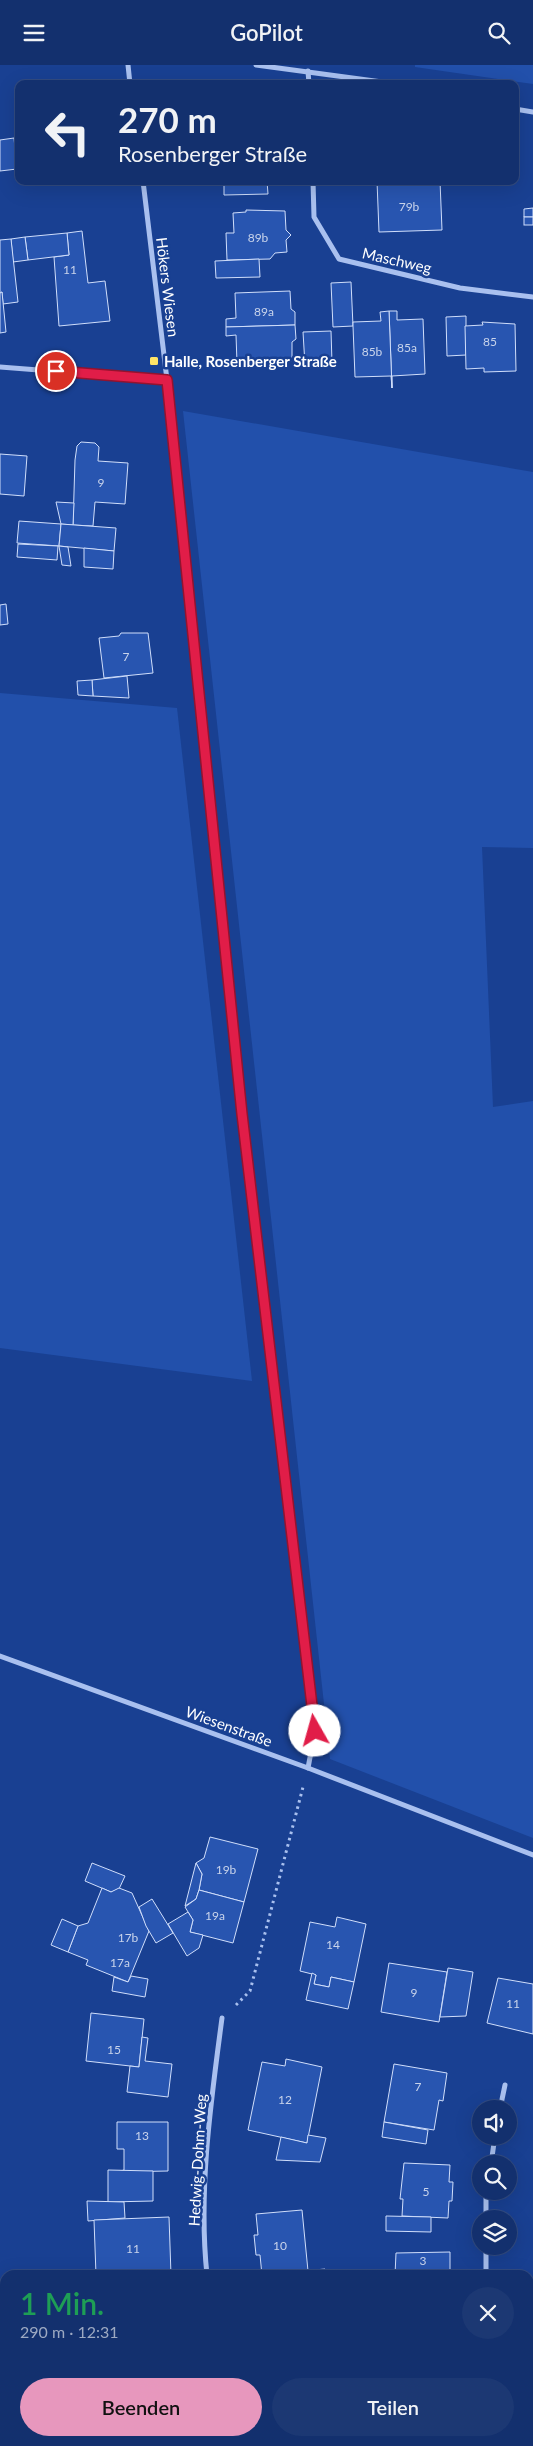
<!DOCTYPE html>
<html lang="de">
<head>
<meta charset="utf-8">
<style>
	:root { --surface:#13306e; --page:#1c3873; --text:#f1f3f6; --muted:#9da9c2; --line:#324b81; --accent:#e797bd }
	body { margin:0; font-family:Lato,sans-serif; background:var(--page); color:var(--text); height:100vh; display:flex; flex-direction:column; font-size:19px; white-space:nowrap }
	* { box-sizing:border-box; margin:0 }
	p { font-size:16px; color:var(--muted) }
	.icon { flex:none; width:28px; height:28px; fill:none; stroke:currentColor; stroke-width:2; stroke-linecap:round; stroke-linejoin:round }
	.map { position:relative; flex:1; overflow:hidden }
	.drawer { position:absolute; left:0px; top:2205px; width:534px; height:176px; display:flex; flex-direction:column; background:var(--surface); border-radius:15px 15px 0 0; box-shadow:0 5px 20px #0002,0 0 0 1px var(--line) }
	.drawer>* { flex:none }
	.guide { position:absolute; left:15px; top:15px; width:504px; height:105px; border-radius:10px; box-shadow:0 5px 20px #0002,0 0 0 1px var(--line); background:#13306e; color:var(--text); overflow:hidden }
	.fabs { position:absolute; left:472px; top:2035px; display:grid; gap:10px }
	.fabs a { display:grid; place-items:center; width:45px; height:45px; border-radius:50%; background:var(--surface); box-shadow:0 5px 20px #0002,0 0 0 1px var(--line); font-size:25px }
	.pin { position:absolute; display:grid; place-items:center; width:42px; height:42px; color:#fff; margin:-21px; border:2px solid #fff; border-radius:50%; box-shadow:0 1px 5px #0007 }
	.me { position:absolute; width:55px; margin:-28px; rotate:353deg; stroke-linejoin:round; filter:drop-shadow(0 0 4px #0008) }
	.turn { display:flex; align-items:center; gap:18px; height:105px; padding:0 20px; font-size:22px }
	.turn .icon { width:65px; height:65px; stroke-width:2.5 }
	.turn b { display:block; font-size:35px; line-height:42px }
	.round { display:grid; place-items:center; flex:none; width:52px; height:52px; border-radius:26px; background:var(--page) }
	.summary { display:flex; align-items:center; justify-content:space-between; height:85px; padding:0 20px }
	h1 { font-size:30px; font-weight:600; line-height:38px; color:#1e9e55 }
	.primary-button { display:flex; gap:10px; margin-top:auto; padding:10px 20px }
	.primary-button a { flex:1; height:58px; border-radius:30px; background:var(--accent); color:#111; font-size:20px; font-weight:600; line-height:58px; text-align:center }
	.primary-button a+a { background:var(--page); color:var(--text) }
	header { display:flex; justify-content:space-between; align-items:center; height:65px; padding:0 20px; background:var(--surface); font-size:22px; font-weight:600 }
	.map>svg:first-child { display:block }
	.green { fill:#2250ab }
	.building { fill:#2855b0; stroke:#d0defb }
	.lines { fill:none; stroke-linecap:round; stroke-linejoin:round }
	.path { stroke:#a9c0ef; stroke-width:3; stroke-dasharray:2.5 4; stroke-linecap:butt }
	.service { stroke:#a9c0ef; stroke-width:4 }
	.minor { stroke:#a9c0ef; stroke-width:5 }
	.route-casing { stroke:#92132f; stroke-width:12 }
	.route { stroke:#e11d48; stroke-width:9 }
	.poi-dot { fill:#ffe567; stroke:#194092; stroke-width:2 }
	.labels { text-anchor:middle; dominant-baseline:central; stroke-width:5; stroke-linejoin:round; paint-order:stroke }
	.number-label { font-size:12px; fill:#c9d4eb }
	.street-label { font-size:15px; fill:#fff; stroke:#194092 }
	.poi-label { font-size:15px; font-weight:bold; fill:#fff; stroke:#194092; text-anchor:start }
</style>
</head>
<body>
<header><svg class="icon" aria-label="menu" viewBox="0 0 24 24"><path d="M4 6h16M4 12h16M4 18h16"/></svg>GoPilot<svg class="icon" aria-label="search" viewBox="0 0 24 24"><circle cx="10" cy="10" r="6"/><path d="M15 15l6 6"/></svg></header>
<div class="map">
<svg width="533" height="2381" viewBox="0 0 533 2381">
	<rect width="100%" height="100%" fill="#194092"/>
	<!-- green -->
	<g class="green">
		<polygon points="415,0 533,0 533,19 415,2"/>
		<polygon points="183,346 533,407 533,783 482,782 493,1042 533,1036 533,1773 330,1694"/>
		<polygon points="0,628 177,643 252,1316 0,1283"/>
	</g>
	<!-- building -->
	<g class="building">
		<polygon points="14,73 17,104 0,106 0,75"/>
		<polygon points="224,116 267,116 268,129 224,130"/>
		<polygon points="377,116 440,116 442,165 379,167"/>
		<polygon points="533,143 533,152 524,152 524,144"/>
		<polygon points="246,145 285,146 286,165 291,170 286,175 287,187 275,188 270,194 227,195 226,168 234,168 233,148 246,147"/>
		<rect x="524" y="152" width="9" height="8"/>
		<polygon points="82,166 88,218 105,216 110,256 59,261 54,192 69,190 67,168"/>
		<polygon points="67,168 69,190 28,195 25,172"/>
		<polygon points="25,172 28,195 13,197 11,174"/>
		<polygon points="11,174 18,237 3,239 2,227 0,228 0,175"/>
		<polygon points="259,194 260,212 216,213 215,196"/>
		<polygon points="351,217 353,261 333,262 331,218"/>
		<polygon points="290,226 291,244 295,247 295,260 226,262 226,254 236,253 235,228"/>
		<polygon points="2,227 6,267 0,268 0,228"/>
		<polygon points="389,246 397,246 397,255 423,254 425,309 392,311 392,323"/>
		<polygon points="389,246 392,323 391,311 355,312 353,261 353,257 381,256 380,247"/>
		<polygon points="466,251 466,290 447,291 446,252"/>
		<polygon points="482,257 515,259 516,306 484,307 484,303 466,304 465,261 483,260"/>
		<polygon points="295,260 296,274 292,277 292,296 237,298 236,270 226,271 226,262"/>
		<polygon points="331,266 332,298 305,300 303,267"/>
		<polygon points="81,377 95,378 99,382 98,396 128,398 125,439 95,437 93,461 73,460 75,395 77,381"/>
		<polygon points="0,389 27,391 24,431 0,429"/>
		<polygon points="56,437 74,438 73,460 61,459"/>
		<polygon points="19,456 61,459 59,481 17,478"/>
		<polygon points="61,459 116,463 114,486 59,481"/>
		<polygon points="18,479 58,481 57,495 17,492"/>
		<polygon points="59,481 68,482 71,501 62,500"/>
		<polygon points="84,483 114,486 113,504 84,502"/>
		<polygon points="6,539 8,559 0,560 0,540"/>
		<polygon points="121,568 148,568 153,608 104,613 99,573 119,571"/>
		<polygon points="127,611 129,633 93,631 92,615"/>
		<polygon points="92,615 93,631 78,630 77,616"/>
		<polygon points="210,1772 258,1784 244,1837 199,1825 202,1809 196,1798 204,1793"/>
		<polygon points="92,1798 125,1811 119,1824 111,1827 85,1816"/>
		<polygon points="196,1798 202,1809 199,1825 196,1834 185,1841"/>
		<polygon points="102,1823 111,1827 119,1823 132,1828 149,1866 128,1917 86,1900 88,1895 68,1887 78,1861 88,1858"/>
		<polygon points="199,1825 244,1837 233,1878 190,1867 193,1855 185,1842 196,1834"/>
		<polygon points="152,1834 173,1868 156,1878 146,1861 139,1842"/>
		<polygon points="188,1847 193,1855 190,1867 203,1870 199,1883 187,1891 168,1859"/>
		<polygon points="337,1852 366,1859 354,1917 331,1912 329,1922 314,1919 316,1910 300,1906 310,1857 335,1862"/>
		<polygon points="62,1854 78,1861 68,1887 51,1880"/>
		<polygon points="389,1898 447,1907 439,1957 381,1947"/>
		<polygon points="448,1903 473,1907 466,1951 440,1952"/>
		<polygon points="312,1908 316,1910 314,1919 329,1922 331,1912 354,1917 348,1944 306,1935"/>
		<polygon points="131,1911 148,1914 145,1932 112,1926 114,1912 128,1917"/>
		<polygon points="498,1913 533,1919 533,1969 487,1958"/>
		<polygon points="91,1948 144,1954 139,2002 86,1996"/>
		<polygon points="142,1972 148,1973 145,1996 172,1999 168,2032 127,2027 130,2001 139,2002"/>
		<polygon points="286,1994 322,2002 307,2078 248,2065 262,1997 285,2001"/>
		<polygon points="394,1999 447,2008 443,2036 439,2035 434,2065 384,2057"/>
		<polygon points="117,2057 168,2057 168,2106 117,2107 124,2105 124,2084 117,2084"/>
		<polygon points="384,2057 428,2065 426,2079 382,2072"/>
		<polygon points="308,2070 326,2073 320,2097 276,2095 281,2072 307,2078"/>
		<polygon points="404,2098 450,2100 449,2117 453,2117 452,2136 449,2136 448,2153 402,2151 403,2134 400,2134"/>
		<polygon points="108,2105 153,2106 153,2136 108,2137"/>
		<polygon points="87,2136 124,2137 125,2153 88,2156"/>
		<polygon points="302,2145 308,2206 262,2210 260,2190 256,2190 254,2170 258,2170 256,2149"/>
		<polygon points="386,2151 431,2152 431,2167 386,2166"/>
		<polygon points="169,2152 171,2210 96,2210 94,2155"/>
		<polygon points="450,2187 450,2210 395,2210 396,2188"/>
		<polygon points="325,2204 326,2210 294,2210 294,2207"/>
		<polygon points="131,2376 180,2376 181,2381 132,2381"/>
	</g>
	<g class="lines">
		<!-- path -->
		<polyline class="path" points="236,1940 250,1926 303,1722"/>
		<!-- service -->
		<polyline class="service" points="502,2376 503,2381"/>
		<!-- minor -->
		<g class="minor">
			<polyline points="128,0 130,19"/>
			<polyline points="256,0 397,19"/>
			<polyline points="308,6 309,19"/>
			<polyline points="515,44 533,47"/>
			<polyline points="143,116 167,315 241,1049 315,1666 308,1703"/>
			<polyline points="313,116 314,152 339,194 460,223 533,232"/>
			<polyline points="0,302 167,315"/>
			<polyline points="0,1591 308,1703 533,1790"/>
			<polyline points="500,2044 505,2020"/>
			<polyline points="491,2099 495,2071"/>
			<polyline points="486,2154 486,2126"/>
			<path d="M207 2210C198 2126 211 2036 222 1953"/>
			<polyline points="486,2210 486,2181"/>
			<polyline points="529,2349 533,2348"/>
			<polyline points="225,2376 226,2381"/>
			<polyline points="325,2381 356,2376"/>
		</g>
	</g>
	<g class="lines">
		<!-- route casing -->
		<g class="route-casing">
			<polyline id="route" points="56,306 167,315 242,1049 315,1666"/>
		</g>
		<!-- route -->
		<use href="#route" class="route"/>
	</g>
	<!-- markers -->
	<rect class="poi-dot" x="149" y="291" width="10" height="10" rx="2.5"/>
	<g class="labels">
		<!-- number labels -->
		<g class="number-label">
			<text x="409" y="141">79b</text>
			<text x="258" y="172">89b</text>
			<text x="70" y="204">11</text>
			<text x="264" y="246">89a</text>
			<text x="490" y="276">85</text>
			<text x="407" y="282">85a</text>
			<text x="372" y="286">85b</text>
			<text x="101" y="417">9</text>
			<text x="126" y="591">7</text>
			<text x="226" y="1804">19b</text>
			<text x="215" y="1850">19a</text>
			<text x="128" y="1872">17b</text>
			<text x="333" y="1879">14</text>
			<text x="120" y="1897">17a</text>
			<text x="414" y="1927">9</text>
			<text x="513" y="1938">11</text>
			<text x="114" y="1984">15</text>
			<text x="418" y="2021">7</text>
			<text x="285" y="2034">12</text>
			<text x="142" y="2070">13</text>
			<text x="426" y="2126">5</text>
			<text x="280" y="2180">10</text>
			<text x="133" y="2183">11</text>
			<text x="423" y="2195">3</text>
		</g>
		<!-- street labels -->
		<g class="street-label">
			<text transform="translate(397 195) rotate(13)">Maschweg</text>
			<text transform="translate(168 222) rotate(83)">Hökers Wiesen</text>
			<text transform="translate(229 1661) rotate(20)">Wiesenstraße</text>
			<text transform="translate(197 2095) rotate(-87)">Hedwig-Dohm-Weg</text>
		</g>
		<!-- poi labels -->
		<g class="poi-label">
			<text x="164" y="296">Halle, Rosenberger Straße</text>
		</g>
	</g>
</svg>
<div class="fabs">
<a><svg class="icon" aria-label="sound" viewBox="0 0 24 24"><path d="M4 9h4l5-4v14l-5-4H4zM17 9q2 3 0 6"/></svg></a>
<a><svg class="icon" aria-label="search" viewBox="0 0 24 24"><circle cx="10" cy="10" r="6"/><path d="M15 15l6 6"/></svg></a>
<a><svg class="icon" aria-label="layers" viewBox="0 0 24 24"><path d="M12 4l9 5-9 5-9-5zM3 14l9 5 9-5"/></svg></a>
</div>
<div class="pin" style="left:56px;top:306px;background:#d93025"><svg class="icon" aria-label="arrive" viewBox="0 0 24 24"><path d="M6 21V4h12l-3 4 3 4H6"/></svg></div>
<svg class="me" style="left:315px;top:1666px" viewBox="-20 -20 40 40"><circle r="19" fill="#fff"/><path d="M0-13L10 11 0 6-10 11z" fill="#e11d48"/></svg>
<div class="guide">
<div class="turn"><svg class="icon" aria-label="left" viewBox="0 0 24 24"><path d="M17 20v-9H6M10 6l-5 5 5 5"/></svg><div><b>270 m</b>Rosenberger Straße</div></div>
</div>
<section class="drawer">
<div class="summary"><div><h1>1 Min.</h1><p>290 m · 12:31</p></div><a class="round"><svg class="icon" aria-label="close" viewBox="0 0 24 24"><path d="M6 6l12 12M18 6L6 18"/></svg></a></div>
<div class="primary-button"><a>Beenden</a><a>Teilen</a></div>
</section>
</div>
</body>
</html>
